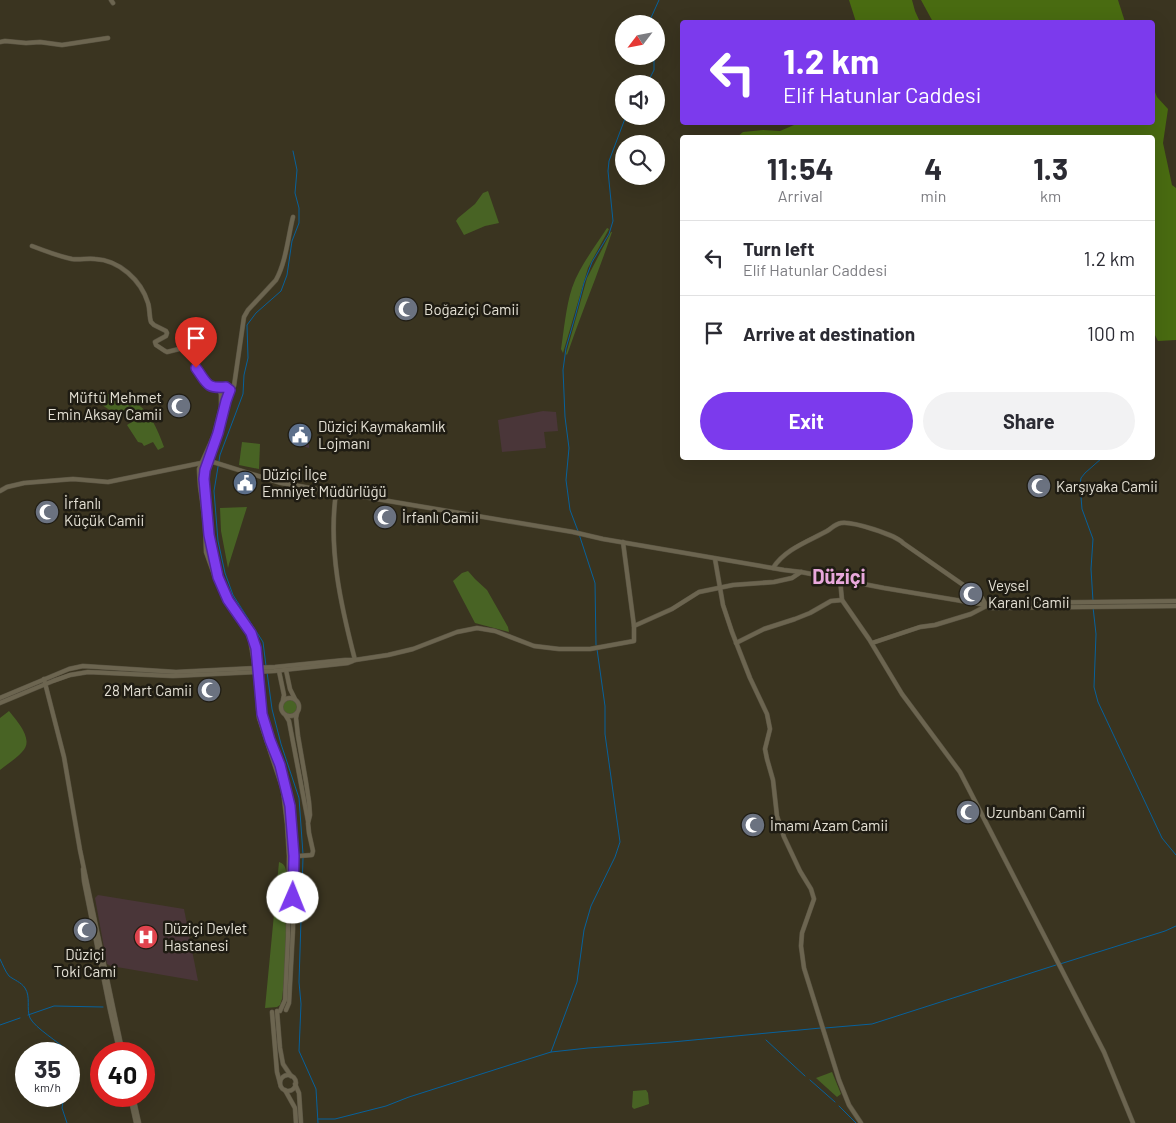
<!DOCTYPE html>
<html lang="en">
<head>
<meta charset="utf-8">
<style>
	:root { --surface:#fff; --page:#f2f2f3; --text:#2b2b33; --muted:#7c7c81; --line:#e1e1e2; --accent:#7c3aed }
	body { margin:0; font-family:Barlow,sans-serif; background:var(--page); color:var(--text); height:100vh; display:flex; flex-direction:column; font-size:19px; white-space:nowrap }
	* { box-sizing:border-box; margin:0 }
	p { font-size:16px; color:var(--muted) }
	.icon { flex:none; width:28px; height:28px; fill:none; stroke:currentColor; stroke-width:2; stroke-linecap:round; stroke-linejoin:round }
	.map { position:relative; flex:1; overflow:hidden }
	.sheet { position:absolute; left:680px; top:135px; width:475px; height:325px; display:flex; flex-direction:column; background:var(--surface); border-radius:5px; box-shadow:0 5px 20px #0002 }
	.sheet>* { flex:none }
	.top-card { position:absolute; left:680px; top:20px; width:475px; height:105px; border-radius:5px; box-shadow:0 5px 20px #0002; background:#7c3aed; color:#fff; overflow:hidden }
	.needle { width:32px; rotate:238deg }
	.tools { position:absolute; left:615px; top:15px; display:grid; gap:10px }
	.tools a { display:grid; place-items:center; width:50px; height:50px; border-radius:50%; background:var(--surface); box-shadow:0 5px 20px #0002; font-size:25px }
	.speed { position:absolute; left:15px; top:1042px; display:flex; gap:10px; font-size:25px; font-weight:700; text-align:center }
	.speed>* { display:grid; place-content:center; width:65px; height:65px; border-radius:50%; background:var(--surface); box-shadow:0 5px 20px #0002; line-height:1 }
	.speed small { font-size:12px; font-weight:400 }
	.speed .limit { border:8px solid #d22; background:#fff; color:#111 }
	.pin { position:absolute; display:grid; place-items:center; width:42px; height:42px; color:#fff; margin:-51px -21px; border-radius:50% 50% 50% 0; rotate:-45deg; box-shadow:0 0 5px #0007 }
	.pin .icon { rotate:45deg }
	.me { position:absolute; width:55px; margin:-28px; rotate:1deg; stroke-linejoin:round; filter:drop-shadow(0 0 4px #0008) }
	.turn { display:flex; align-items:center; gap:18px; height:105px; padding:0 20px; font-size:22px }
	.turn .icon { width:65px; height:65px; stroke-width:2.5 }
	.turn b { display:block; font-size:35px; line-height:42px }
	.eta { display:flex; justify-content:space-evenly; align-items:center; height:85px; text-align:center }
	.eta b { font-size:30px; font-weight:700; line-height:35px }
	.primary-button { display:flex; gap:10px; margin-top:auto; padding:10px 20px }
	.primary-button a { flex:1; height:58px; border-radius:30px; background:var(--accent); color:#fff; font-size:20px; font-weight:700; line-height:58px; text-align:center }
	.primary-button a+a { background:var(--page); color:var(--text) }
	ul { padding:0; list-style:none }
	li { display:flex; align-items:center; gap:15px; height:75px; padding:0 20px; border-top:1px solid var(--line) }
	li div { flex:1 }
	li b { display:block; font-size:19px }
	li em { font-style:normal }
	.map>svg:first-child { display:block }
	.commercial { fill:#473641 }
	.medical { fill:#4a3639 }
	.green { fill:#486324 }
	.forest { fill:#496b11 }
	.lines { fill:none; stroke-linecap:round; stroke-linejoin:round }
	.stream { stroke:#07619c; stroke-width:1 }
	.secondary-casing { stroke:#585241; stroke-width:5 }
	.secondary { stroke:#6c6550; stroke-width:4 }
	.route-casing { stroke:#51269a; stroke-width:12 }
	.route { stroke:#7c3aed; stroke-width:9 }
	.labels { text-anchor:middle; dominant-baseline:central; stroke-width:5; stroke-linejoin:round; paint-order:stroke }
	.poi-label { font-size:15px; fill:#e4e0d4; stroke:#1f1c13; text-anchor:start }
	.district-label { font-size:20px; font-weight:bold; fill:#e8a8dc; stroke:#1f1c13 }
</style>
</head>
<body>
<div class="map">
<svg width="1176" height="1123" viewBox="0 0 1176 1123">
	<rect width="100%" height="100%" fill="#3a3420"/>
	<!-- commercial -->
	<polygon class="commercial" points="291,426 309,431 309,448 289,442"/>
	<!-- medical -->
	<g class="medical">
		<polygon points="543,411 556,412 558,431 544,432 546,448 502,452 498,420"/>
		<polygon points="98,895 184,909 198,981 111,966 107,964 95,898"/>
	</g>
	<!-- green -->
	<g class="green">
		<polygon points="488,191 499,223 485,226 464,235 456,221 458,218 475,204 483,193"/>
		<path d="M607 228 609 229 588 268 563 353 561 349C564 330 566 306 572 288 579 267 595 247 607 228Z"/>
		<path d="M611 232H612C598 274 581 314 567 355L566 354 587 278Z"/>
		<path d="M93 393C136 394 150 407 164 447L158 450 153 442 144 446 142 443 138 442 127 425 132 422 131 416 126 414 122 415 118 411 114 413 102 405 94 397Z"/>
		<polygon points="242,442 260,444 259,469 239,465"/>
		<polygon points="247,507 229,564 228,568 221,531 220,508"/>
		<polygon points="468,571 475,579 487,590 508,627 509,632 475,623 453,581 462,573"/>
		<circle cx="289" cy="707" r="8"/>
		<path d="M9 711C17 721 35 740 22 752 16 759 7 764 0 770V718Z"/>
		<path d="M279 862C286 864 286 870 287 877L286 963 282 999 280 1005 277 1007 265 1008Z"/>
		<polygon points="832,1072 841,1094 837,1097 816,1078"/>
		<polygon points="646,1090 648,1093 649,1104 634,1109 632,1107 633,1091"/>
	</g>
	<!-- forest -->
	<g class="forest">
		<polygon points="849,0 912,0 915,11 920,22 856,22"/>
		<polygon points="921,0 1118,0 1125,22 933,22"/>
		<polygon points="1153,87 1157,97 1168,109 1163,143 1172,185 1176,188 1176,340 1158,341 1153,331 1152,138 737,137 743,132 763,130 780,131 801,122 1152,122"/>
	</g>
	<g class="lines">
		<!-- stream -->
		<g class="stream">
			<polyline points="650,24 650,20 659,0"/>
			<polyline points="647,84 654,70 654,56"/>
			<polyline points="578,531 570,510 566,480 569,448 565,417 563,370 566,348 575,317 584,283 592,262 609,234 613,221 608,171 609,161 626,116"/>
			<polyline points="579,534 595,583 596,645"/>
			<polyline points="1093,601 1091,569 1093,539 1082,509 1080,485 1081,478 1085,473 1102,458"/>
			<polyline points="1093,607 1096,634 1094,687 1098,702 1162,838 1176,855"/>
			<polyline points="266,666 263,642 233,595 225,573 218,541 214,491 220,455 243,394 244,375 248,358 247,325 256,313 281,291 287,275 292,241 299,223 299,208 295,193 297,170 293,151"/>
			<polyline points="267,672 272,709 281,744 299,798 303,854"/>
			<polyline points="303,858 299,982 301,1004 299,1051 316,1089 318,1123"/>
			<path d="M0 959C3 965 5 971 9 976 14 980 21 982 25 988 31 997 26 1008 30 1018 35 1028 60 1043 68 1051L71 1072 69 1082"/>
			<polyline points="1060,964 1165,931 1176,926"/>
			<polyline points="28,1015 54,1006 103,1007"/>
			<polyline points="0,1025 20,1018"/>
			<polyline points="825,1028 872,1024 1056,965"/>
			<polyline points="766,1040 805,1076"/>
			<polyline points="551,1052 577,982 584,930 591,906 615,857 620,842 605,734 605,706 597,649"/>
			<polyline points="810,1080 835,1102"/>
			<polyline points="64,1096 62,1108 67,1123"/>
			<polyline points="839,1106 856,1123"/>
			<polyline points="318,1119 335,1119 386,1106 409,1097 519,1062 551,1052 588,1048 672,1042 821,1028"/>
		</g>
		<!-- secondary casing -->
		<g class="secondary-casing">
			<g id="secondary">
				<polyline points="111,0 113,3"/>
				<polyline points="0,42 5,41 26,43 40,42 62,45 108,38"/>
				<path d="M32 246C45 251 58 256 72 259 80 260 88 258 95 259 119 260 141 280 148 303 150 309 149 316 151 322L154 325 166 331 167 333 166 336 155 342 156 345 165 351 167 352 187 347C196 360 198 384 216 388"/>
				<path d="M234 386 244 317 248 310 276 280C286 262 288 237 293 217"/>
				<circle cx="225" cy="392" r="4.5"/>
				<polyline points="224,388 216,388 221,393 221,407 214,435 199,469 200,486 205,522 206,552 216,580 226,601 245,628 250,639 255,668 259,718 283,790 287,824 289,856 288,937 285,1000 280,1011"/>
				<polyline points="229,395 226,401 218,433 205,470 204,479 209,535 218,577 228,600 248,628"/>
				<polyline points="0,491 7,487 24,483 73,479 108,482 201,463 213,462 281,483 573,532 603,539 784,570 801,572 884,588 986,605 990,608 1176,606"/>
				<path d="M336 493C328 549 341 606 355 660"/>
				<polyline points="715,559 723,605 732,632 750,678 767,714 770,729 765,749 767,759 773,780 777,816 784,837 800,871 811,889 814,899 802,933 801,946 804,968 839,1080 849,1105 861,1123"/>
				<path d="M773 568C785 549 809 541 827 531 832 528 835 524 841 523 852 521 896 535 903 543L982 598 986 605"/>
				<polyline points="840,579 842,600 869,639 902,694 960,772 1104,1052 1133,1123"/>
				<polyline points="634,626 672,609 699,592 733,585 774,582 792,578 801,572"/>
				<polyline points="253,638 256,648 262,714 270,740 280,765 288,794 292,822 294,856 293,929 289,1003 286,1010"/>
				<polyline points="736,643 764,629 795,619 810,613 831,601 842,600"/>
				<polyline points="872,643 920,627 935,625 971,614 990,604 1016,603 1176,601"/>
				<polyline points="286,670 290,689 295,699"/>
				<polyline points="279,671 284,695 283,700"/>
				<polyline points="44,679 64,757 80,850 114,1012 123,1054"/>
				<circle cx="290" cy="707" r="9"/>
				<polyline points="0,698 69,669 83,666 176,672 275,667 345,660 355,660 388,655 413,649 457,632 477,628 495,631 534,646 559,649 590,649 634,641 634,626 623,542"/>
				<polyline points="0,703 53,681 70,675 88,672 173,676 274,671 348,663 353,661"/>
				<polyline points="297,713 296,718 298,736 306,782 309,802 310,815 308,823 309,833 313,851 312,855 299,856"/>
				<polyline points="286,716 289,721 308,821"/>
				<polyline points="83,869 84,881 110,1010 120,1054"/>
				<polyline points="277,1011 280,1048 283,1064 291,1076"/>
				<polyline points="272,1012 277,1072 280,1083"/>
				<circle cx="288" cy="1083" r="8"/>
				<polyline points="295,1084 299,1093 301,1123"/>
				<polyline points="285,1090 295,1108 296,1123"/>
				<polyline points="130,1096 136,1123"/>
				<polyline points="133,1096 139,1123"/>
			</g>
		</g>
		<!-- secondary -->
		<use href="#secondary" class="secondary"/>
	</g>
	<g class="lines">
		<!-- route casing -->
		<g class="route-casing">
			<path id="route" d="M196 368C207 383 206 389 226 387L230 390 226 401 218 433 205 470 204 479 209 535 218 577 228 600 251 633 256 648 262 714 270 740 280 765 290 806 294 856 293 898"/>
		</g>
		<!-- route -->
		<use href="#route" class="route"/>
	</g>
	<!-- icons -->
	<defs>
		<g id="mosque-disc" transform="scale(1.25)"><circle r="9.5" fill="#6b7280" stroke="#1f1c13"/><path d="M3.5-4.9A6 6 0 1 0 3.5 4.9A5 5 0 1 1 3.5-4.9Z" fill="#fff"/></g>
		<g id="civic-disc" transform="scale(1.25)"><circle r="9.5" fill="#5c6f8a" stroke="#1f1c13"/><path d="M-.6-6.5H3V-4.5H.6V-3L4-1V1h2V6H-6V1h2V-1L-.6-3ZM-1.2 2.5V6h2.4V2.5Z" fill="#fff"/></g>
		<g id="hospital-disc" transform="scale(1.25)"><circle r="9.5" fill="#e0444e" stroke="#1f1c13"/><path d="M-5-5h3v3.5h4V-5h3V5h-3V1.5h-4V5h-3Z" fill="#fff"/></g>
	</defs>
	<g fill-rule="evenodd">
		<use href="#mosque-disc" x="406" y="309"/>
		<use href="#mosque-disc" x="179" y="406"/>
		<use href="#civic-disc" x="300" y="435"/>
		<use href="#civic-disc" x="245" y="483"/>
		<use href="#mosque-disc" x="1039" y="486"/>
		<use href="#mosque-disc" x="47" y="512"/>
		<use href="#mosque-disc" x="385" y="517"/>
		<use href="#mosque-disc" x="971" y="594"/>
		<use href="#mosque-disc" x="209" y="690"/>
		<use href="#mosque-disc" x="968" y="812"/>
		<use href="#mosque-disc" x="753" y="825"/>
		<use href="#mosque-disc" x="85" y="930"/>
		<use href="#hospital-disc" x="146" y="937"/>
	</g>
	<g class="labels">
		<!-- poi labels -->
		<g class="poi-label">
			<text x="424" y="309">Boğaziçi Camii</text>
			<text x="162" y="397" text-anchor="end">Müftü Mehmet<tspan x="162" dy="17">Emin Aksay Camii</tspan></text>
			<text x="318" y="426">Düziçi Kaymakamlık<tspan x="318" dy="17">Lojmanı</tspan></text>
			<text x="262" y="474">Düziçi İlçe<tspan x="262" dy="17">Emniyet Müdürlüğü</tspan></text>
			<text x="1056" y="486">Karşıyaka Camii</text>
			<text x="64" y="503">İrfanlı<tspan x="64" dy="17">Küçük Camii</tspan></text>
			<text x="402" y="517">İrfanlı Camii</text>
			<text x="988" y="585">Veysel<tspan x="988" dy="17">Karani Camii</tspan></text>
			<text x="192" y="690" text-anchor="end">28 Mart Camii</text>
			<text x="986" y="812">Uzunbanı Camii</text>
			<text x="770" y="825">İmamı Azam Camii</text>
			<text x="164" y="928">Düziçi Devlet<tspan x="164" dy="17">Hastanesi</tspan></text>
			<text x="85" y="954" text-anchor="middle">Düziçi<tspan x="85" dy="17">Toki Cami</tspan></text>
		</g>
		<!-- district labels -->
		<g class="district-label">
			<text x="839" y="576">Düziçi</text>
		</g>
	</g>
</svg>
<div class="tools">
<a><svg class="needle" viewBox="-14 -14 28 28"><path d="M0-13l5 13h-10z" fill="#e53935"/><path d="M0 13l5-13h-10z" fill="#7c7c81"/></svg></a>
<a><svg class="icon" aria-label="sound" viewBox="0 0 24 24"><path d="M4 9h4l5-4v14l-5-4H4zM17 9q2 3 0 6"/></svg></a>
<a><svg class="icon" aria-label="search" viewBox="0 0 24 24"><circle cx="10" cy="10" r="6"/><path d="M15 15l6 6"/></svg></a>
</div>
<div class="speed"><div>35<small>km/h</small></div><div class="limit">40</div></div>
<div class="pin" style="left:196px;top:368px;background:#d93025"><svg class="icon" aria-label="arrive" viewBox="0 0 24 24"><path d="M6 21V4h12l-3 4 3 4H6"/></svg></div>
<svg class="me" style="left:293px;top:898px" viewBox="-20 -20 40 40"><circle r="19" fill="#fff"/><path d="M0-13L10 11 0 6-10 11z" fill="#7c3aed"/></svg>
<div class="top-card">
<div class="turn"><svg class="icon" aria-label="left" viewBox="0 0 24 24"><path d="M17 20v-9H6M10 6l-5 5 5 5"/></svg><div><b>1.2 km</b>Elif Hatunlar Caddesi</div></div>
</div>
<section class="sheet">
<div class="eta">
<div><b>11:54</b><p>Arrival</p></div>
<div><b>4</b><p>min</p></div>
<div><b>1.3</b><p>km</p></div>
</div>
<ul>
<li><svg class="icon" aria-label="left" viewBox="0 0 24 24"><path d="M17 20v-9H6M10 6l-5 5 5 5"/></svg><div><b>Turn left</b><p>Elif Hatunlar Caddesi</p></div><em>1.2 km</em></li>
<li><svg class="icon" aria-label="arrive" viewBox="0 0 24 24"><path d="M6 21V4h12l-3 4 3 4H6"/></svg><div><b>Arrive at destination</b></div><em>100 m</em></li>
</ul>
<div class="primary-button"><a>Exit</a><a>Share</a></div>
</section>
</div>
</body>
</html>
